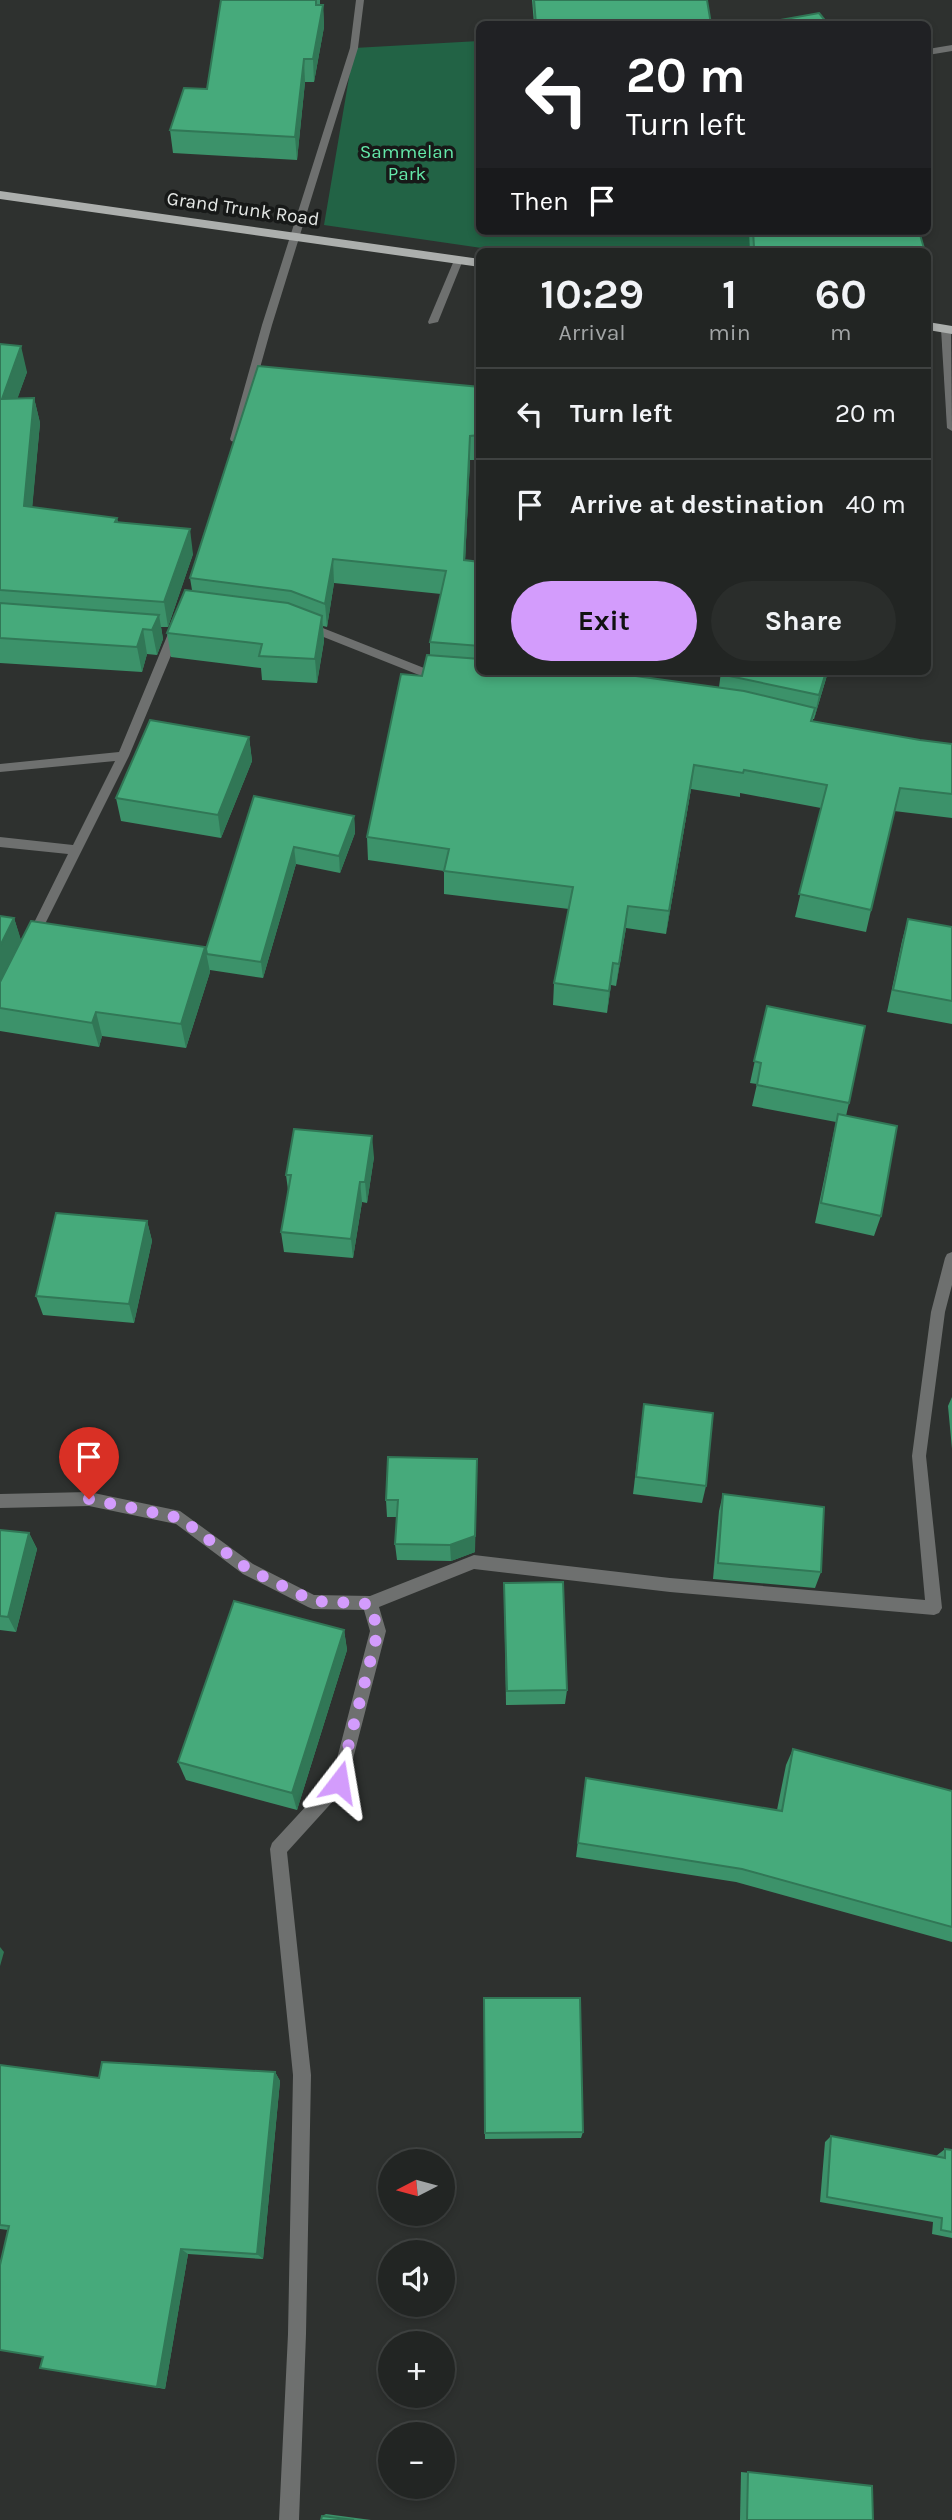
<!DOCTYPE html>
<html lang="en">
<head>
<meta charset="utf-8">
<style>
	:root { --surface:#222523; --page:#2a2d2b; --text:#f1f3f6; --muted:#a2a5a6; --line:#3f4241; --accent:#d39cfc }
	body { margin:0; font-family:Karla,sans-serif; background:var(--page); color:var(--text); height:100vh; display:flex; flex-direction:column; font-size:26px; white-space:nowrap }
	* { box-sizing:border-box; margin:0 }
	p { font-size:23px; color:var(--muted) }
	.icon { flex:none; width:38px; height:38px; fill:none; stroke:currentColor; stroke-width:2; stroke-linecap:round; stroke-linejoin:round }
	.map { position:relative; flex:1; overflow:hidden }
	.details { position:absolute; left:476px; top:248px; width:455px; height:427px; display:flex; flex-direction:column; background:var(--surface); border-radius:10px; box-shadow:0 4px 10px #0003,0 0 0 2px var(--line) }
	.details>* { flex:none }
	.banner { position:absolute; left:476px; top:21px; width:455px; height:214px; border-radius:10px; box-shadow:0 4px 10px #0003,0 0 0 2px var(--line); background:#202124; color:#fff; overflow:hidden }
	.needle { width:46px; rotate:264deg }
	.buttons { position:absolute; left:378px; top:2149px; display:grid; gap:14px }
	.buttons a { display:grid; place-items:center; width:77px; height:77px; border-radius:50%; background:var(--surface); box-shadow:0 4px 10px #0003,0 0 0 2px var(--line); font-size:35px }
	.pin { position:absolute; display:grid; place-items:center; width:60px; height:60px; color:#fff; margin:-72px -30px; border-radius:50% 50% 50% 0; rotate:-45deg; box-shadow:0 0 7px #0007 }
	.pin .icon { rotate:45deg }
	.me { position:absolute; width:77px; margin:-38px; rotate:14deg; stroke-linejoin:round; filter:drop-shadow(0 0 5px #0008) }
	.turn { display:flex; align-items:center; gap:24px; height:147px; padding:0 35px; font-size:32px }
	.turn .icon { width:91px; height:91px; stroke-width:2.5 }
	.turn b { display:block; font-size:49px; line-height:60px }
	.then { display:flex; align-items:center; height:66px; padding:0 35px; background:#0003; gap:14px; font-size:26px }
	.eta { display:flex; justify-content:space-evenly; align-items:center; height:119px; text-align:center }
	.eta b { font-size:42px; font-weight:700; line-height:49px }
	.action { display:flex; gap:14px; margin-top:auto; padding:14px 35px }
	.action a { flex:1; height:80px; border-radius:42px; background:var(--accent); color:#111; font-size:28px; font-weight:700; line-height:80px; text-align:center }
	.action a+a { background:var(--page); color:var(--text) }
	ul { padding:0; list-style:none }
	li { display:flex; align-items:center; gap:21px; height:91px; padding:0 35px; border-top:2px solid var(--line) }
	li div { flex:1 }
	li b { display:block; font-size:26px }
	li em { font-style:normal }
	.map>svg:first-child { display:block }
	.green { fill:#226345 }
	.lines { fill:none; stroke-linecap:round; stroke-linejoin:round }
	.minor { fill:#6e706f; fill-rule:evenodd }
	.primary { fill:#acafad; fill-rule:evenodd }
	.wall { fill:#3c926a }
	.shaded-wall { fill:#317756 }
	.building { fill:#46aa7b; stroke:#317756; stroke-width:2 }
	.route { stroke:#d39cfc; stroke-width:12; stroke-dasharray:0 21.6 }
	.labels { text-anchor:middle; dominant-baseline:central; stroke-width:7; stroke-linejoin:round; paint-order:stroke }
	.far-park-label { font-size:19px; fill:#64e8a9; stroke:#171918 }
	.far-street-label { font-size:19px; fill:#e5e8e6; stroke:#171918 }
</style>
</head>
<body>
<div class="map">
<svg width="952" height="2520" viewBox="0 0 952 2520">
	<rect width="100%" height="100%" fill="#2e312f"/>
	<!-- green -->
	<polygon class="green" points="479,41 480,231 753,231 757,252 509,252 324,225 354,48"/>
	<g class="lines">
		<!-- minor -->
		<g class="minor">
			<polygon points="356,0 364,0 358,48 272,325 240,439 235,442 231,441 230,439 262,325 350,48"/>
			<polygon points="952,45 952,51 928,55 928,49"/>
			<polygon points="455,258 463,260 438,322 429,324 428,322"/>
			<polygon points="946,326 951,329 952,431 947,428 941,329"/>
			<polygon points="305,621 424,668 441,669 447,673 441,677 419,675 301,628 301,622"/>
			<polygon points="176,625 182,629 129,756 37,940 29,940 27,937 68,854 0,847 0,837 73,845 115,761 0,772 0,764 119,752 170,629"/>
			<polygon points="952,1252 952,1285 945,1312 926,1456 942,1608 939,1613 934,1615 670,1592 474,1569 379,1607 386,1631 347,1782 345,1788 287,1852 311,2075 306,2334 299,2520 279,2520 288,2334 293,2075 270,1849 272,1843 332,1778 370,1631 364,1610 313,1609 308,1607 243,1574 176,1524 89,1506 0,1508 0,1494 89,1492 180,1511 253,1564 314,1595 370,1596 474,1555 670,1578 925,1600 912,1456 931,1312 945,1258 947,1254"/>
		</g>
		<!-- primary -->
		<g class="primary">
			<polygon points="0,191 480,259 480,267 0,199"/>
			<polygon points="928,322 952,326 952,334 928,330"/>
		</g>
	</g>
	<!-- wall -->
	<g class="wall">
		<polygon points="221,0 320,0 320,5 323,5 324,27 314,82 305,82 297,160 173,153 170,130 207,89"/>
		<polygon points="532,0 707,0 711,24 534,24"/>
		<polygon points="749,231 919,231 925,252 750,252"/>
		<polygon points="0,344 27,372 17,399 34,398 40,423 32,507 117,518 118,522 193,554 168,627 161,627 163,639 157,655 147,654 142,672 0,663"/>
		<polygon points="480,387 480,460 470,460 465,560 480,562 480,672 719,687 721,672 828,672 814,719 813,719 813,721 920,740 952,744 952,818 894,811 866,932 795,917 821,808 740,793 740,797 691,789 666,934 626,928 616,986 611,985 607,1013 553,1005 554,983 569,909 444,894 444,871 368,860 367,837 422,676 430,655 430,642 441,594 334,583 327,627 323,626 324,641 317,683 262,680 261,668 171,657 167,633 192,590 190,578"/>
		<polygon points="249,737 252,761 221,838 121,821 116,798"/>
		<polygon points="254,796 354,816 355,833 340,873 296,864 263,978 210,970 210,972 186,1048 102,1036 99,1047 0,1031 0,916 14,918 21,941 206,949"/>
		<polygon points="908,919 952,927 952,1024 887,1012 902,941"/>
		<polygon points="767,1006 849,1103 846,1116 881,1216 874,1236 815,1223 836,1122 752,1106 757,1084 750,1083"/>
		<polygon points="374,1157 367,1203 362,1202 353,1258 284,1252 281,1232 288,1190 286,1175"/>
		<polygon points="147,1221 152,1241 134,1323 43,1315 36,1296"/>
		<polygon points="952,1397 952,1449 948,1406"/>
		<polygon points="644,1404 706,1486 702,1503 633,1494"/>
		<polygon points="388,1457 475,1552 451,1561 397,1560 395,1544 397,1517 387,1517 386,1500"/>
		<polygon points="723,1494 821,1572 815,1588 713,1579 719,1511"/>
		<polygon points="0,1530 29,1533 37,1549 16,1632 0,1630"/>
		<polygon points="504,1583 567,1690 565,1704 506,1705"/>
		<polygon points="344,1630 347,1650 297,1810 186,1780 178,1762"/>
		<polygon points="793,1749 952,1791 952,1942 736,1882 576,1857 586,1778 777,1810 786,1765"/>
		<polygon points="484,1998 583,2132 581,2138 485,2139"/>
		<polygon points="0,2065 99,2078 275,2072 280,2081 263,2259 188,2254 165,2389 40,2368 43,2357 0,2350 0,2265 8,2230 0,2229"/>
		<polygon points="831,2136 936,2156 945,2149 952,2150 952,2238 932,2234 933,2222 820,2202 825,2142"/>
		<polygon points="741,2472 872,2486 873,2520 740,2520"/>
		<polygon points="326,2514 371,2520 321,2520 322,2516"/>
	</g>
	<!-- shaded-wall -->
	<g class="shaded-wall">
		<polygon points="323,5 324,27 314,82 313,59"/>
		<polygon points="304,59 305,82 297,160 295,137"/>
		<polygon points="21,346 27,372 8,425 2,399"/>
		<polygon points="34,398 40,423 30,532 24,506"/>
		<polygon points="470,436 470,460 464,584 464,560"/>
		<polygon points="190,529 193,554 168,627 164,602"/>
		<polygon points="333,559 334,583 327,627 325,604"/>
		<polygon points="159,615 163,639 157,655 152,630"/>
		<polygon points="322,616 324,641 317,683 315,659"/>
		<polygon points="143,629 147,654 142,672 137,647"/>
		<polygon points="826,672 828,672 814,719 819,695"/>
		<polygon points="249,737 252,761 221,838 218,815"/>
		<polygon points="694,765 691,789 666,934 669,911"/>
		<polygon points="354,816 355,833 340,873 339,856"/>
		<polygon points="294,847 296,864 263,978 261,962"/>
		<polygon points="628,906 626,928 616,986 619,964"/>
		<polygon points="14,918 22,943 0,986 0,946"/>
		<polygon points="205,947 210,972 186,1048 181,1024"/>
		<polygon points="613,963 611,985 607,1013 609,991"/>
		<polygon points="96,1012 102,1036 99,1047 92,1023"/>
		<polygon points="372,1136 374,1157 367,1203 365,1182"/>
		<polygon points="360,1182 362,1202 353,1258 351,1239"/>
		<polygon points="147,1221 152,1241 134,1323 129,1304"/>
		<polygon points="477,1476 475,1552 451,1561 450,1545"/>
		<polygon points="29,1533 37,1549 16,1632 8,1617"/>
		<polygon points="344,1630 347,1650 297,1810 292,1793"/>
		<polygon points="0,1947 4,1952 0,1966"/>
		<polygon points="275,2072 280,2081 263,2259 257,2254"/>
		<polygon points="181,2249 188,2254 165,2389 157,2387"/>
	</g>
	<!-- building -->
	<g class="building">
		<polygon points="221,0 316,0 316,5 323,5 313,59 304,59 295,137 170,130 184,88 207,89"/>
		<polygon points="534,0 707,0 711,24 536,24"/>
		<polygon points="819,13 828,24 758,24"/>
		<polygon points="753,231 919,231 925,252 858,252 858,250 754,247"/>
		<polygon points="0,344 21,346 2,399 34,398 24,506 117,518 115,522 190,529 164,602 0,590"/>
		<polygon points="258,366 480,387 480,435 470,436 464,560 480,562 480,646 430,642 446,571 333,559 325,604 291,591 190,578"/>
		<polygon points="185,590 288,603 322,616 315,659 259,656 262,644 167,633"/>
		<polygon points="0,603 159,615 152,630 143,629 137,647 0,638"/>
		<polygon points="427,655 480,659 480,672 607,672 744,691 815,708 811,721 920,740 952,744 952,794 900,788 871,910 799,894 827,785 744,770 743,773 694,765 669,911 628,906 619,964 613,963 609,991 554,983 573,887 444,871 449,849 367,837 401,674 422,676"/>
		<polygon points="721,672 826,672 819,695 720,674"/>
		<polygon points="150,720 249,737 218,815 116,798"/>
		<polygon points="254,796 354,816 339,856 294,847 261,962 207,954 206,949"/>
		<polygon points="0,916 14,918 0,946"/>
		<polygon points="908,919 952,927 952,1001 893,990"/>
		<polygon points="31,921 205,947 181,1024 96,1012 92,1023 0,1008 0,982"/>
		<polygon points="767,1006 865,1026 849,1103 757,1085 761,1063 754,1061"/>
		<polygon points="838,1114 897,1126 881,1216 821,1203"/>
		<polygon points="294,1129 372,1136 365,1182 360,1182 351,1239 281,1232 291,1175 286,1175"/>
		<polygon points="56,1213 147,1221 129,1304 36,1296"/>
		<polygon points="644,1404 713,1413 706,1486 636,1477"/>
		<polygon points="388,1457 477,1459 475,1536 450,1545 395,1544 398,1500 386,1500"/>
		<polygon points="723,1494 824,1507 821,1572 718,1563"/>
		<polygon points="0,1530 29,1533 8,1617 0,1616"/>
		<polygon points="563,1582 567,1690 507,1691 504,1583"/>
		<polygon points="234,1601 344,1630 292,1793 178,1762"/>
		<polygon points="793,1749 952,1791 952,1927 742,1869 578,1843 586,1778 782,1811"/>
		<polygon points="484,1998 580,1998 583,2132 485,2133"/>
		<polygon points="102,2062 275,2072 257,2254 181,2249 157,2387 40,2368 43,2357 0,2350 0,2265 9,2226 0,2225 0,2065 99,2078"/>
		<polygon points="831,2136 945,2158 945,2149 952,2150 952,2232 941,2230 942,2218 827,2197"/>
		<polygon points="748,2472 872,2486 873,2520 747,2520"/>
		<polygon points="322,2516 354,2520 321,2520"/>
	</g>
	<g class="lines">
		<!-- route -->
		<polyline class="route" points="89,1499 180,1518 248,1569 313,1601 370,1604 378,1631 339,1782"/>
	</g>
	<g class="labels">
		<!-- far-park labels -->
		<g class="far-park-label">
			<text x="407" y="152">Sammelan<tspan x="407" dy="22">Park</tspan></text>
		</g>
		<!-- far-street labels -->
		<g class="far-street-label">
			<text transform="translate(243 209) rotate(8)">Grand Trunk Road</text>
		</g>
	</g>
</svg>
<div class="buttons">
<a><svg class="needle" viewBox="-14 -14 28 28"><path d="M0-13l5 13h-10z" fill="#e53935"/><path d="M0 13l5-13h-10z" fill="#a2a5a6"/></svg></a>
<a><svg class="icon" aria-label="sound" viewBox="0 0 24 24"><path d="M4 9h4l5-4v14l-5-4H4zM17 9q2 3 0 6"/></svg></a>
<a>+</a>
<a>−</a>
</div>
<div class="pin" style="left:89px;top:1499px;background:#d93025"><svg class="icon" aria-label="arrive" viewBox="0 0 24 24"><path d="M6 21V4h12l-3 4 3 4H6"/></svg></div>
<svg class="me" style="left:339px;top:1782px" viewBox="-20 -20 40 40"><path d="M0-17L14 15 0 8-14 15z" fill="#d39cfc" stroke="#fff" stroke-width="4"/></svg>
<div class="banner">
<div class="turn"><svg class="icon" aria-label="left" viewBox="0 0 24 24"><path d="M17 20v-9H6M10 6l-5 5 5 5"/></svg><div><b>20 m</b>Turn left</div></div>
<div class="then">Then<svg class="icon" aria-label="arrive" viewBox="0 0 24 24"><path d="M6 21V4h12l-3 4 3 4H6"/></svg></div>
</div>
<section class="details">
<div class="eta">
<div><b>10:29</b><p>Arrival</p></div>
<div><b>1</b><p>min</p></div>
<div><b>60</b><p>m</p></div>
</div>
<ul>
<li><svg class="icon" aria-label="left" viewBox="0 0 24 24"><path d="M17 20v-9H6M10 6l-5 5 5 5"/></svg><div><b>Turn left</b></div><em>20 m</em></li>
<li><svg class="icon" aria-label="arrive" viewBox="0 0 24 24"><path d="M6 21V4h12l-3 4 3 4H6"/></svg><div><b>Arrive at destination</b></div><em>40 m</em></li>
</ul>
<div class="action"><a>Exit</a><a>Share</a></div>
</section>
</div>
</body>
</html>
